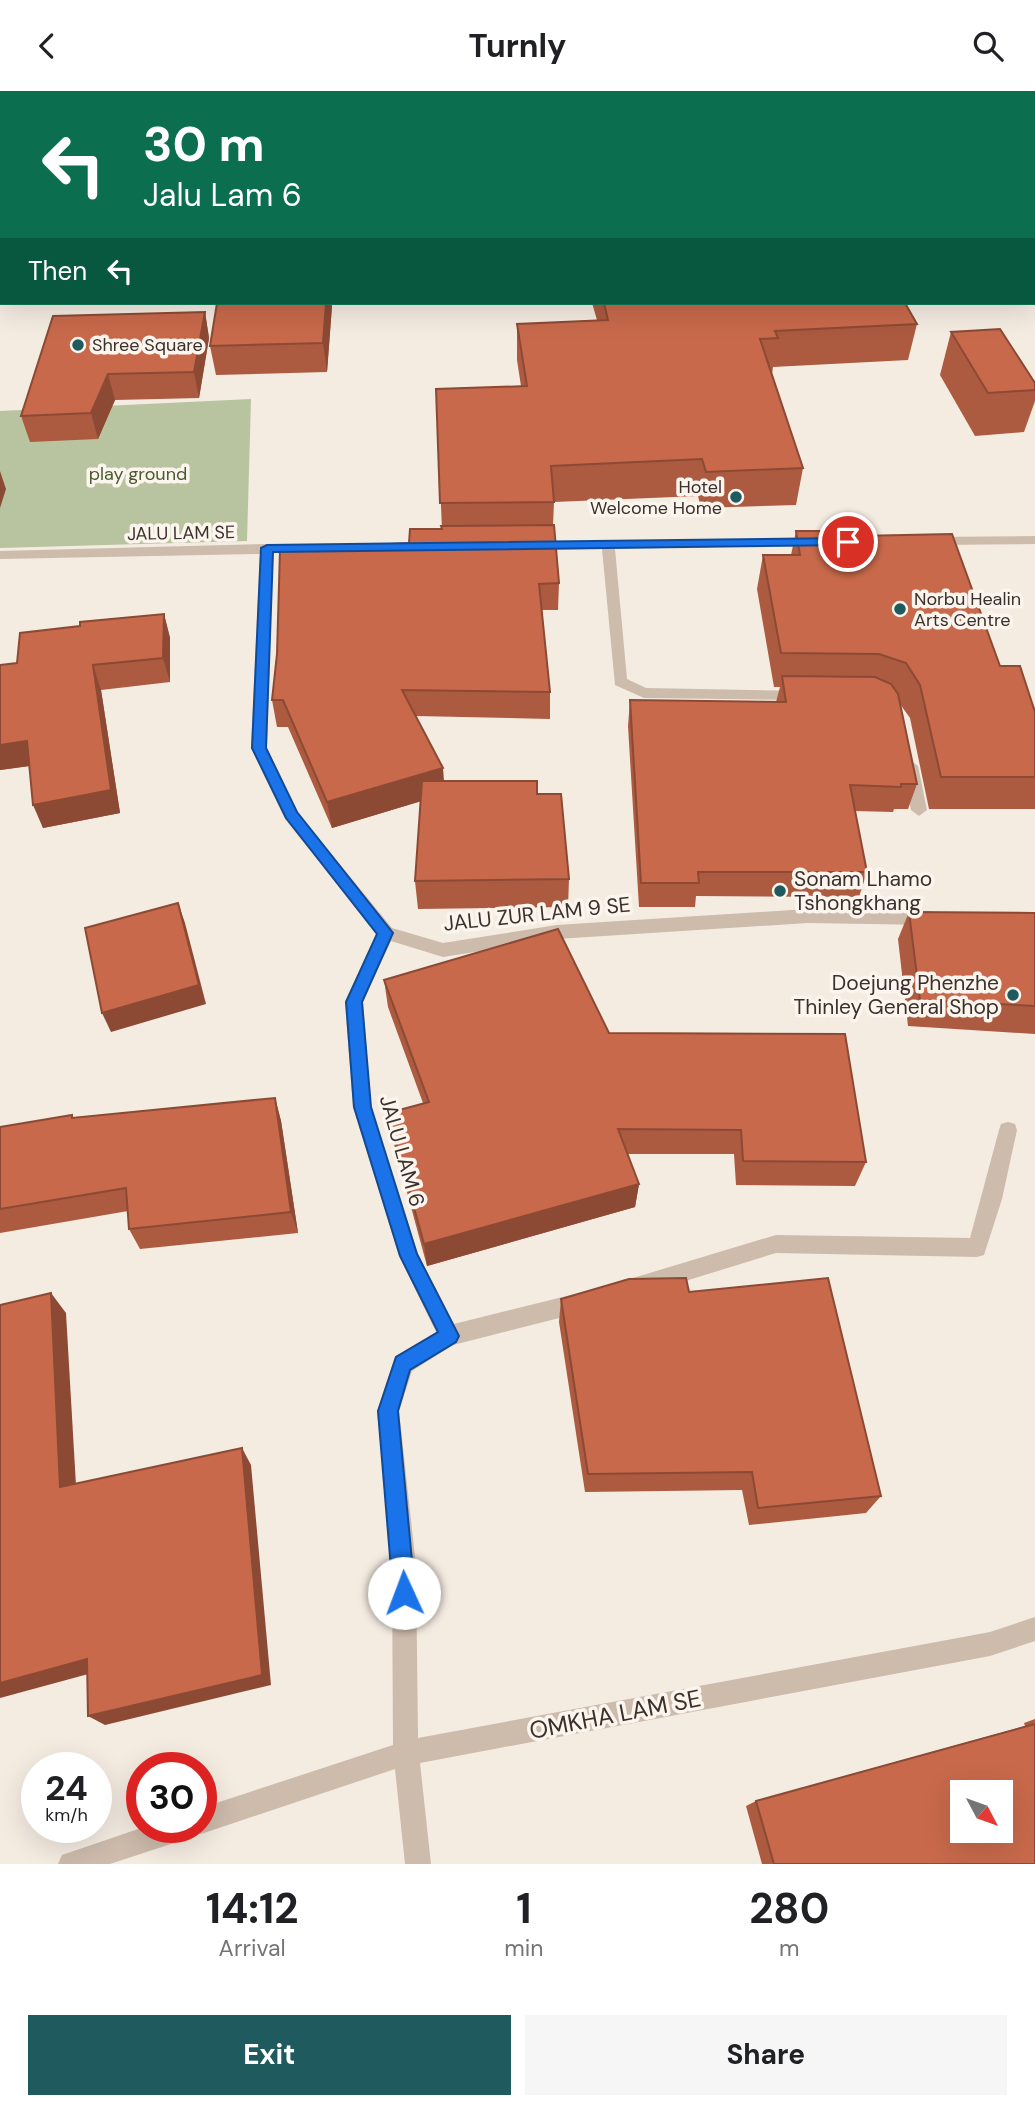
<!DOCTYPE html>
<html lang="en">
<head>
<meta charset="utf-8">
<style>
	:root { --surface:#fff; --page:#f6f6f6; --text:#202124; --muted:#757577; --accent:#1f5a5e }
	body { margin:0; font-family:"DM Sans",sans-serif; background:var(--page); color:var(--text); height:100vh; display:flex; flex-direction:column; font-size:26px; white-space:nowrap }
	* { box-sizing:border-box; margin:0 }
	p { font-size:23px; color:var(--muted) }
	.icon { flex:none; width:38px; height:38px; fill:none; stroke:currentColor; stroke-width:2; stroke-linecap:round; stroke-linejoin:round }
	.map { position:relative; height:1773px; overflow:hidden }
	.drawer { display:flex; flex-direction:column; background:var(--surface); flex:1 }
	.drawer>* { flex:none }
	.guide { position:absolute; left:0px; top:0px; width:1036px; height:214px; box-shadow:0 7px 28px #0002; background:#0b6e4f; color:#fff; overflow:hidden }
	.needle { width:46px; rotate:131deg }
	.tools { position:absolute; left:950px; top:1689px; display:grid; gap:14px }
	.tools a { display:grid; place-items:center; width:63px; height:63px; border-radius:0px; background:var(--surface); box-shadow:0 7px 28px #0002; font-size:35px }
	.speed { position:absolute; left:21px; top:1661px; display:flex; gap:14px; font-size:35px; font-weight:700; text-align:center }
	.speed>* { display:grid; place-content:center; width:91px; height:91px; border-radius:50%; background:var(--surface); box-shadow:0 7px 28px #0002; line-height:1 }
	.speed small { font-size:18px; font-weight:400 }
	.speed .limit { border:10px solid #d22; background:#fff; color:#111 }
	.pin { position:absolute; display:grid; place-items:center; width:60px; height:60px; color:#fff; margin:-30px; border:4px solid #fff; border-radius:50%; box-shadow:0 2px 7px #0007 }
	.me { position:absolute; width:77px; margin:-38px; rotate:358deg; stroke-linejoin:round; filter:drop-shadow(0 0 5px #0008) }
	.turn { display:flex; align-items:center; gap:24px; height:147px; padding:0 28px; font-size:32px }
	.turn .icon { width:91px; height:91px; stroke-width:2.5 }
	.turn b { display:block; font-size:49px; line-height:60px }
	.then { display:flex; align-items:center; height:66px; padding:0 28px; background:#0003; gap:14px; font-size:26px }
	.eta { display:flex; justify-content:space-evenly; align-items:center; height:119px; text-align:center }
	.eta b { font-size:42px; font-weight:700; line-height:49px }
	.action { display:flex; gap:14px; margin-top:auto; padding:14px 28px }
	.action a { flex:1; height:80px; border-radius:0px; background:var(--accent); color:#fff; font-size:28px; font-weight:700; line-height:80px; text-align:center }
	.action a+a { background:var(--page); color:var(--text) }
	header { display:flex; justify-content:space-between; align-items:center; height:91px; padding:0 28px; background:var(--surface); font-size:32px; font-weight:700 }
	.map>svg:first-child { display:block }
	.green { fill:#b8c4a0 }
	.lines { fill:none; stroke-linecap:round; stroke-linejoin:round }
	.minor { fill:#cdbbac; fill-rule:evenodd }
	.highway { fill:#5c4a42; fill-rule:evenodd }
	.wall { fill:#ac5a40 }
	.shaded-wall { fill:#8c4a34 }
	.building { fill:#c8694b; stroke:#8c4a34; stroke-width:2; fill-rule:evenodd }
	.route { fill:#1a73e8; stroke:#114b97; stroke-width:2 }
	.poi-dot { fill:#1f5a5e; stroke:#fbf5ee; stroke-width:2.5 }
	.labels { text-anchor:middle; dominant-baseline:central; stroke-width:7; stroke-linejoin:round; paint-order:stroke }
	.far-poi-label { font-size:18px; fill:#3b302b; stroke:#fbf5ee; text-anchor:start }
	.far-park-label { font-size:18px; fill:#4a5a2e; stroke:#fbf5ee }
	.far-street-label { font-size:18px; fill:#3b302b; stroke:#fbf5ee }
	.poi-label { font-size:21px; fill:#3b302b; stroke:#fbf5ee; text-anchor:start }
	.street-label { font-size:21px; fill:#3b302b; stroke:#fbf5ee }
	.near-street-label { font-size:24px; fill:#3b302b; stroke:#fbf5ee }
</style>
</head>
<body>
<header><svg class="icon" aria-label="back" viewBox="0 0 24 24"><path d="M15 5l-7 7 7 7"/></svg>Turnly<svg class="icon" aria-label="search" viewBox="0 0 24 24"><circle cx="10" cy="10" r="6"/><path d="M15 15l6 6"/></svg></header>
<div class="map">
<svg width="1035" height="1773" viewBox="0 0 1035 1773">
	<rect width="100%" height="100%" fill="#f4ebe1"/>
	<!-- green -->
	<polygon class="green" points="251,308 247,450 0,457 0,320"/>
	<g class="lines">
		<!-- minor -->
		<g class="minor">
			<rect x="1034" y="40" width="1" height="6"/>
			<rect x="0" y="117" width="2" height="6"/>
			<rect x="0" y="176" width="2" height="6"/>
			<polygon points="1035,445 1035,453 930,454 923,450 930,446"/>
			<polygon points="815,447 822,451 820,454 615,458 627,588 646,597 806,600 808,604 801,609 644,607 615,594 602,458 535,459 528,455 535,451"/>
			<polygon points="267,453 335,453 342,457 335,461 273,462 267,657 297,721 392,837 443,852 557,834 808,818 930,820 936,822 938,827 936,832 930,834 808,832 557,848 443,866 391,850 363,910 371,1016 418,1163 454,1233 583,1201 590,1204 593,1211 590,1218 583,1221 453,1254 412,1280 399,1320 416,1475 418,1647 990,1541 1035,1526 1035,1550 990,1565 420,1672 431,1773 405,1773 395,1678 201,1743 194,1740 192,1745 183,1749 110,1773 58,1773 62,1764 144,1736 201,1736 201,1717 393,1654 392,1475 377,1320 395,1266 436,1241 399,1165 353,1016 345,910 377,843 285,728 251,657 260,463 0,468 0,460"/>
			<polygon points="910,669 918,675 927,719 919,725 911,719 902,675"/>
			<polygon points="1008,1031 1015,1033 1017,1039 1002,1108 984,1164 977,1166 776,1162 640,1204 633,1201 630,1194 633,1187 776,1144 970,1147 999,1039 1001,1033"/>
		</g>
		<!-- highway -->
		<g class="highway">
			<rect x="1034" y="103" width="1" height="8"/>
			<rect x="1034" y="120" width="1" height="8"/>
			<rect x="0" y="130" width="2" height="8"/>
			<polygon points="0,147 2,148 2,156 0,155"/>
		</g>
	</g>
	<!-- wall -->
	<g class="wall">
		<polygon points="0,0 225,0 225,2 2,2 2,86 0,86"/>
		<polygon points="1034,152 1035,152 1035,197 1034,196"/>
		<polygon points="592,212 905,212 917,233 908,269 773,276 772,283 803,377 796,414 701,417 698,405 554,411 553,434 559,492 558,519 542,519 550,601 550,628 416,625 444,690 537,703 569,788 568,816 418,818 415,790 421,710 332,737 288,636 277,636 272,609 442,438 436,298 521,295 517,269 517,233 597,229"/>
		<polygon points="332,215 327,281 216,284 210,255"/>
		<polygon points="205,221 209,247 199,307 115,309 98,348 30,351 21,325"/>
		<polygon points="951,241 1035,292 1035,310 1024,341 975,345 940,284"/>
		<polygon points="796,440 857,445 1000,575 1035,621 1035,718 929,718 910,627 900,613 917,693 908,718 894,718 893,721 855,720 867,781 859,806 696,805 695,816 639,816 628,635 630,609 776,611 780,596 774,596 757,498 763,464 791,464"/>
		<polygon points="164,523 170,547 170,591 101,599 120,722 43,737 29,675 0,679 0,574 17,572 80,535"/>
		<polygon points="909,821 1035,822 1035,943 908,935 898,848"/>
		<polygon points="384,889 609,942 866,1071 855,1095 736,1094 734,1063 627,1063 639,1093 635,1116 427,1175 392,1046 388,1022 423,1012 388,916"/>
		<polygon points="275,1007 281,1030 298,1142 140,1158 129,1138 128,1120 0,1142 0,1036 73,1027"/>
		<polygon points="689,1201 881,1405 866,1422 749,1434 742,1399 585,1401 559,1231 561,1208"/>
		<polygon points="1035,1628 1035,1773 762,1773 746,1715 756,1710 1025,1635 1024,1632"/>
	</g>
	<!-- shaded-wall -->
	<g class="shaded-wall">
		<polygon points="326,212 331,212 332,215 327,281 323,252"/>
		<polygon points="205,221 209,247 199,307 194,281"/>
		<polygon points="108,283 115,309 98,348 91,322"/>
		<polygon points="0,380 6,398 0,417"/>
		<polygon points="164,523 170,547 170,591 163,567"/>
		<polygon points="93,574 101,599 120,722 43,737 33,714"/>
		<polygon points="27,650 37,674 0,679 0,654"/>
		<polygon points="443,677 445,703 332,737 327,711"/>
		<polygon points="178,812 185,832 206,913 111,941 102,922"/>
		<polygon points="275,1007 281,1030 298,1142 291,1121"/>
		<polygon points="639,1093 635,1116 427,1175 424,1153"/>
		<polygon points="51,1202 66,1222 77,1412 60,1396"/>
		<polygon points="242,1357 251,1374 271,1594 105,1634 88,1625"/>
		<polygon points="87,1568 103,1579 0,1607 0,1592"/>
	</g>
	<!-- building -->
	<g class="building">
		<polygon points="0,0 223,0 223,2 2,2 2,61 0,61"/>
		<rect x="388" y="0" width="74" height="2"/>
		<rect x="527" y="0" width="99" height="2"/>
		<polygon points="672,0 836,0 835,2 628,2"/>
		<polygon points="217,212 326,212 323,252 210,255"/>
		<polygon points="604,212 905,212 917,233 775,240 778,247 760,248 803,377 706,381 702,368 551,375 554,411 440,412 436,298 527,295 517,233 608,229"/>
		<polygon points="205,221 194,281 108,283 91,322 21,325 53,225"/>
		<polygon points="1000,238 1035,292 1035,299 988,302 951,241"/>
		<polygon points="554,434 559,492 539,493 550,601 402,599 443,677 327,711 283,609 272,609 277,563 280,459 409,452 410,438 442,438 441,435"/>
		<polygon points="796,440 856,440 857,445 952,443 1000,575 1020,575 1035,621 1035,686 941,686 920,594 906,572 879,563 781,562 763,464 800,464"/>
		<polygon points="164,523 163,567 93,574 111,699 33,714 27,650 0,654 0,574 17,572 20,542 80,535 80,531"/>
		<polygon points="782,585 875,586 891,593 898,603 917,693 901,693 901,696 850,694 867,781 698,781 699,792 641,792 630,609 786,611"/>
		<polygon points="422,690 537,690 537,703 561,703 569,788 415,790"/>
		<polygon points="178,812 199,894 102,922 85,837"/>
		<polygon points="909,821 1035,822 1035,915 920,909"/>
		<polygon points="558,838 609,942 845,943 866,1071 743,1070 741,1039 618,1038 639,1093 424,1153 388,1022 429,1011 384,889"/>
		<polygon points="275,1007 291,1121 129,1138 126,1097 0,1118 0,1036 72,1024 72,1027"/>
		<polygon points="686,1187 689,1201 828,1187 881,1405 758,1417 752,1381 588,1383 561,1208 629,1188"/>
		<polygon points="51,1202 60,1396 242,1357 262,1584 88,1625 87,1568 0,1592 0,1214"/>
		<path d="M1035 1633V1773H774L756 1710ZM962 1701H1001V1740H962Z"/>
	</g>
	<!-- route -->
	<polygon class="route" points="848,447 852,448 852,454 273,461 266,657 297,721 393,842 362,911 371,1016 417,1163 459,1245 456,1251 410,1279 398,1320 415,1502 411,1509 404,1512 396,1509 393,1502 378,1320 396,1266 438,1241 400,1165 354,1016 346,911 377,843 286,727 252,657 261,457 267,454"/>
	<!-- markers -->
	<g class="poi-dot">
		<circle cx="78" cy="254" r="7"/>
		<circle cx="736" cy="406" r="7"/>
		<circle cx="900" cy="518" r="7"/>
		<circle cx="780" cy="800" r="7"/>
		<circle cx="1013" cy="904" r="7"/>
	</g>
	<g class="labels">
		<!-- far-poi labels -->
		<g class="far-poi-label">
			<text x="92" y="254">Shree Square</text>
			<text x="722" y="396" text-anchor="end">Hotel<tspan x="722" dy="21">Welcome Home</tspan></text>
			<text x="914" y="508">Norbu Healin<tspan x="914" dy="21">Arts Centre</tspan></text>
		</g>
		<!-- far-park labels -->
		<g class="far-park-label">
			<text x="138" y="383">play ground</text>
		</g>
		<!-- far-street labels -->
		<g class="far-street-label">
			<text transform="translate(181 442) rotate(-1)">JALU LAM SE</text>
		</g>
		<!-- poi labels -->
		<g class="poi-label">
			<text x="794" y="788">Sonam Lhamo<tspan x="794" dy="24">Tshongkhang</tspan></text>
			<text x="999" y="892" text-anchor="end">Doejung Phenzhe<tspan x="999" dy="24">Thinley General Shop</tspan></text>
		</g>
		<!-- street labels -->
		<g class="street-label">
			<text transform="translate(537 823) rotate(-6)">JALU ZUR LAM 9 SE</text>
			<text transform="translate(402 1060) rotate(74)">JALU LAM 6</text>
		</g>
		<!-- near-street labels -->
		<g class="near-street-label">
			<text transform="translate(615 1623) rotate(-11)">OMKHA LAM SE</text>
		</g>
	</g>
</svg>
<div class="tools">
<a><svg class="needle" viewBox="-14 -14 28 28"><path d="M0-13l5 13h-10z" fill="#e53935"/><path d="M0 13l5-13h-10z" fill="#757577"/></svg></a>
</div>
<div class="speed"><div>24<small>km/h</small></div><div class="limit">30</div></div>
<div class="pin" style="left:848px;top:451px;background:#d93025"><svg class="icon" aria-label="arrive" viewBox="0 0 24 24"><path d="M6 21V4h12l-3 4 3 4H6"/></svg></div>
<svg class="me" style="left:404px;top:1502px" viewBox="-20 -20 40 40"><circle r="19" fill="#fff"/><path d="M0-13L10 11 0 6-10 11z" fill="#1a73e8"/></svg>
<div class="guide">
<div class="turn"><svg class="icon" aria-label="left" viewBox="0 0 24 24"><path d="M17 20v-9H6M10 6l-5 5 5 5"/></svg><div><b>30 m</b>Jalu Lam 6</div></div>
<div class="then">Then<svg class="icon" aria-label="left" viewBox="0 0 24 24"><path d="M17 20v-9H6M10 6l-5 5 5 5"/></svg></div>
</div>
</div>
<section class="drawer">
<div class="eta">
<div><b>14:12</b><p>Arrival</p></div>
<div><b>1</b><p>min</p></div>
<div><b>280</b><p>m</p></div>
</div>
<div class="action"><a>Exit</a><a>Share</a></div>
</section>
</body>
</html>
